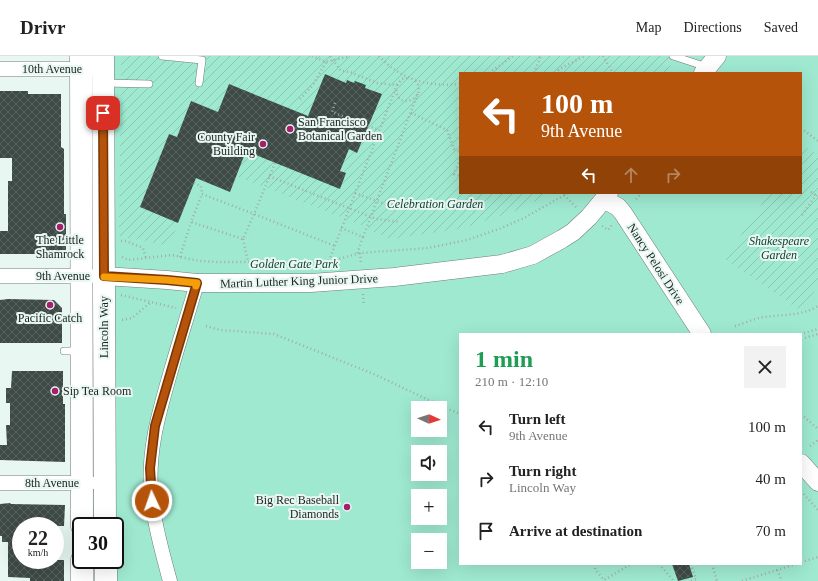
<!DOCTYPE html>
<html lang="en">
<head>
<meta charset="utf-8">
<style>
	:root { --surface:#fff; --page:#f2f2f2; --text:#222; --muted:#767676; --line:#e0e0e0 }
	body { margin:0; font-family:"Times New Roman",serif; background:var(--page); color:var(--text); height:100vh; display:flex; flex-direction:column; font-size:15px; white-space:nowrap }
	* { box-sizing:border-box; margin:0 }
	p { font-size:13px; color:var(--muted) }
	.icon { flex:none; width:22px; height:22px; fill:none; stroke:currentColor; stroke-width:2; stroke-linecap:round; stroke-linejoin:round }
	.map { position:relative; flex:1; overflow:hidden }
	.details { position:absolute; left:459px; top:277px; width:343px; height:232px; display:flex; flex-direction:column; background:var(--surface); border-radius:0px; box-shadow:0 4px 16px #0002 }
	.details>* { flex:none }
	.guide { position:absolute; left:459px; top:16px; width:343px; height:122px; border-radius:0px; box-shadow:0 4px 16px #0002; background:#b45309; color:#fff; overflow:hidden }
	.needle { width:26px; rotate:93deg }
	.tools { position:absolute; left:411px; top:345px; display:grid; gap:8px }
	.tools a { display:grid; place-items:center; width:36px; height:36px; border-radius:0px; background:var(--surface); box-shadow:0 4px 16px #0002; font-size:20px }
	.speed { position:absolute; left:12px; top:461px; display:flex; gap:8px; font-size:20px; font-weight:700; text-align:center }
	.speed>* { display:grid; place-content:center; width:52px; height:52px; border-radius:50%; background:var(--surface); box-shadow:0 4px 16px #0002; line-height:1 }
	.speed small { font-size:10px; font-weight:400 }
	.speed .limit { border:2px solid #111; border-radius:6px; background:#fff; color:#111 }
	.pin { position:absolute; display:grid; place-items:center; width:34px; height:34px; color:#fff; margin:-17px; border-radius:8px; box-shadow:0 2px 6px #0006 }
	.me { position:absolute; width:44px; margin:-22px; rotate:357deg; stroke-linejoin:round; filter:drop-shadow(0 0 3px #0008) }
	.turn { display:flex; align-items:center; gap:14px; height:84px; padding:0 16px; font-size:18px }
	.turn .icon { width:52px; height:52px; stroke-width:2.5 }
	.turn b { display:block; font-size:28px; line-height:34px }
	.lanes { display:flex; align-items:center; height:38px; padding:0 16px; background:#0003; justify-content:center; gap:20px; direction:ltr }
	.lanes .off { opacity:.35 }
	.round { display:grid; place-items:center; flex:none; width:42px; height:42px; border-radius:0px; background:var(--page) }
	.summary { display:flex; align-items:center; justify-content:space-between; height:68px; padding:0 16px }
	h1 { font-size:24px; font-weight:600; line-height:30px; color:#1e9e55 }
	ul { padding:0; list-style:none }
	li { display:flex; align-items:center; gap:12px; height:52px; padding:0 16px }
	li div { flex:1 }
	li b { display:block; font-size:15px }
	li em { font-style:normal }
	header { display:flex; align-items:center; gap:24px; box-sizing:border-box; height:56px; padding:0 20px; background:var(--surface); border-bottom:1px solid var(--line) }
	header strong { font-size:19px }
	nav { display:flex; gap:22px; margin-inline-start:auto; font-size:14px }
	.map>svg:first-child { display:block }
	.green { fill:#9fe9d1; fill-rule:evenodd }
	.garden { fill:url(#garden-furrows) }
	.building { fill:url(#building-cross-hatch) }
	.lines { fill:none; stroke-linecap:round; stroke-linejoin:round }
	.service-casing { stroke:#707d78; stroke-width:8 }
	.minor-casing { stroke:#707d78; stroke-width:15 }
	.tertiary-casing { stroke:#707d78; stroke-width:19 }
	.primary-casing { stroke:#707d78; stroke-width:23 }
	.path { stroke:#a1ada8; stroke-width:2.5; stroke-dasharray:1 3; stroke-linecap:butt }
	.service { stroke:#fff; stroke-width:7 }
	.minor { stroke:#fff; stroke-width:14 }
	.tertiary { stroke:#fff; stroke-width:18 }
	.primary { stroke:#fff; stroke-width:22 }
	.route-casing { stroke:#753606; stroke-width:10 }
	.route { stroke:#b45309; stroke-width:7 }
	.slow { stroke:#f59e0b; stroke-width:7 }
	.poi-dot { fill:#a51f6b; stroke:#e8f7f1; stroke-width:1.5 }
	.labels { text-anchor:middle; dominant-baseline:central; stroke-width:4; stroke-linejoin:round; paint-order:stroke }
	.street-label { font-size:12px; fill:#1c211f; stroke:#e8f7f1 }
	.poi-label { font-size:12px; fill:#1c211f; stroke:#e8f7f1; text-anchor:start }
	.park-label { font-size:12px; font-style:italic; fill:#083a2d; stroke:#e8f7f1 }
</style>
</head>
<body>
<header>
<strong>Drivr</strong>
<nav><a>Map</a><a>Directions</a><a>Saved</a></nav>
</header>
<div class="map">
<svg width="818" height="525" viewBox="0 0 818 525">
	<defs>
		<pattern id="garden-furrows" width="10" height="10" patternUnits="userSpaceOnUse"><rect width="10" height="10" fill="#9fe9d1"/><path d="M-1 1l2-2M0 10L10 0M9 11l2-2" fill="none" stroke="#88c8b3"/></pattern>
		<pattern id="building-cross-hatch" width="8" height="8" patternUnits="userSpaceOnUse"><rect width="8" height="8" fill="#3e4a46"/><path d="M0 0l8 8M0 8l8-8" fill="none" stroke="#57615e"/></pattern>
	</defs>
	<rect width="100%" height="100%" fill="#e8f7f1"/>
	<!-- green -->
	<path class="green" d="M113 0H818V525H116L114 427ZM460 17H801V137H460ZM460 278H801V508H460ZM418 352H440V374H418ZM418 396H440V418H418ZM418 440H440V462H418ZM418 484H440V506H418Z"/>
	<!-- garden -->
	<g class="garden">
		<polygon points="121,0 676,0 666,17 460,17 460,137 551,137 518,154 464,172 392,183 370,175 371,173 236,120 230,136 196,123 169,190 119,180"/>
		<polygon points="802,89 818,99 818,230 801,255 725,203 769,137 801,137 801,90"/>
	</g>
	<!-- building -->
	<g class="building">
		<polygon points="325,18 346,27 347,24 354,27 355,25 366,29 365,32 382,38 357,97 349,93 340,115 346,117 340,133 246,95 230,136 196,122 178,167 140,151 169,78 177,81 191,45 218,56 229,28 308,60"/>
		<polygon points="0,35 28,35 28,38 61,38 61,91 64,93 64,158 66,158 66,198 0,198 0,175 8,175 8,125 12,125 12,102 0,102"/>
		<polygon points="8,243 54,244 62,252 62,287 0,287 0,244"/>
		<polygon points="12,315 63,315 63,348 65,348 65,406 0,404 0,389 7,389 6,369 10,369 10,347 6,347 6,332 11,332"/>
		<polygon points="10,447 11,448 65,449 64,470 21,470 21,504 64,504 64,525 30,525 30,522 8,521 8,486 2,486 2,480 0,480 0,448"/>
		<polygon points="672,508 689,508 693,521 678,525"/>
	</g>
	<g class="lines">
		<!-- service casing -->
		<g class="service-casing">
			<g id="service">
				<polyline points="162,0 202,4 199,27"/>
				<polyline points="673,0 707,11"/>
				<polyline points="105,27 149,28"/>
				<polyline points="64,295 80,295"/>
			</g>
		</g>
		<!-- minor casing -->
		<g class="minor-casing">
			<g id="minor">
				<polyline points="0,13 90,13"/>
				<polyline points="0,220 90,220"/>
				<polyline points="0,427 90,427"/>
				<path d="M170 525C163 499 155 472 152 445 146 398 159 356 172 311 180 283 189 255 197 227"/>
			</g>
		</g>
		<!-- tertiary casing -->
		<g class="tertiary-casing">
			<g id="tertiary">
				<polyline points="703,17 717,0"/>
				<polyline points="605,144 618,151 623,157 702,278"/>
				<polyline points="104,220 167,224 197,227 311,227 394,221 502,208 533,199 562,183 573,176 589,161 609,137"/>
				<polyline points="801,407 818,426"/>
			</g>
		</g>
		<!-- primary casing -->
		<g class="primary-casing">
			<g id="primary">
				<polyline points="81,0 82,470"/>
				<polyline points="103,0 105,470"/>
				<polyline points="106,504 106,525"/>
				<polyline points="82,525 82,504"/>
			</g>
		</g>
		<!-- path -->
		<g class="path">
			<polyline points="312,0 326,6 350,0"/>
			<path d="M379 0C401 24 428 31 460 28"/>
			<polyline points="603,0 613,17"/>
			<polyline points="489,17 513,0"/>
			<polyline points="534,17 541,0"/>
			<polyline points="555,17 561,12 585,0"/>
			<polyline points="397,29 402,23 409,22"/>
			<path d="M396 34C398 56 430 41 415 24"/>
			<polyline points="300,43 313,29 326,6"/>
			<polyline points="335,47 332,56 379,74"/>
			<polyline points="411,57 447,74 454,93 460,96"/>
			<polyline points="801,72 818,85"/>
			<polyline points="460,103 454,118 460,120"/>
			<polyline points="275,107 254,158 335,190"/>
			<polyline points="269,120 376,163 400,166"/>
			<polyline points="194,127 201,130 202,138"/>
			<polyline points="811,136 818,141"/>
			<polyline points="355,137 398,153"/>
			<polygon points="202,138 254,158 243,183 191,166"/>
			<polyline points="564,139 576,151"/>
			<polyline points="636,143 641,138 640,137"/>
			<polyline points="802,159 818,136"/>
			<polyline points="602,170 608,174 612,169"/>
			<polyline points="341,172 363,181 357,198"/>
			<polyline points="363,181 418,37"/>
			<polyline points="243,183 248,206"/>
			<polyline points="121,185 126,185 143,192 146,202"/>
			<polyline points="360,197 361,208"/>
			<polyline points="122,201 128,204 172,199 199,205 218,206 275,206 287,210"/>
			<polyline points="180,201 191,166"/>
			<polyline points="329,205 397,29 377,27 350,16 341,15 330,0"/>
			<polyline points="292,210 328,206 360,197 428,192 467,184 499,173 524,162 568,137"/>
			<polyline points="363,238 364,250"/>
			<polyline points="121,239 176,252"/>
			<polyline points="122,264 132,262 151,246"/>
			<polyline points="206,270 220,274 274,278 376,319 439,349 460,358"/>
			<path d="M735 270C742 268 751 264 759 262 779 258 800 261 818 250"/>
			<polyline points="800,278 818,273"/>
			<polyline points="801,283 818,278"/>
			<polyline points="801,358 818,373"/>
			<polyline points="810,390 818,384"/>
			<polyline points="801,435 818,454"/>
			<polyline points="801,506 818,501"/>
			<polyline points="596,508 595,513 604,524 631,508"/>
			<polyline points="659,508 674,525"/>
			<polyline points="691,508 696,523 691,525"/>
			<polyline points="712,508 717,525"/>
			<polyline points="777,514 782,525"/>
			<polyline points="742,525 796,508"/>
		</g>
		<!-- service -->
		<use href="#service" class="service"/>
		<!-- minor -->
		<use href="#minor" class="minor"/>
		<!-- tertiary -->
		<use href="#tertiary" class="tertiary"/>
		<!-- primary -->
		<use href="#primary" class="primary"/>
	</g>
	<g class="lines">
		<!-- route casing -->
		<g class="route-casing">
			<polyline id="route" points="103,57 104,220 167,224 197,227 155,370 150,412 152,445"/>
		</g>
		<!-- route -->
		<use href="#route" class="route"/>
		<!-- slow -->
		<polyline class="slow" points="104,221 167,224 197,227 196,230"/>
	</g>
	<!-- markers -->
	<g class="poi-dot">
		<circle cx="290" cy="73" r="4"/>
		<circle cx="263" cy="88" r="4"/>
		<circle cx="60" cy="171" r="4"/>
		<circle cx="50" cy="249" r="4"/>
		<circle cx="55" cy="335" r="4"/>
		<circle cx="347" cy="451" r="4"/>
	</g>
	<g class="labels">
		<!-- street labels -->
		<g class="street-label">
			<text x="52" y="13">10th Avenue</text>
			<text transform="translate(656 208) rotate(57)">Nancy Pelosi Drive</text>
			<text x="63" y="220">9th Avenue</text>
			<text transform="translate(299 225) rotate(-2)">Martin Luther King Junior Drive</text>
			<text transform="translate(104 271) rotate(-90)">Lincoln Way</text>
			<text x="52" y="427">8th Avenue</text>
		</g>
		<!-- poi labels -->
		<g class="poi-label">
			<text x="298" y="66">San Francisco<tspan x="298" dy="14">Botanical Garden</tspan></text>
			<text x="255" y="81" text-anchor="end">County Fair<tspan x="255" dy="14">Building</tspan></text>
			<text x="60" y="184" text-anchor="middle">The Little<tspan x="60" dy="14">Shamrock</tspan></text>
			<text x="50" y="262" text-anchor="middle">Pacific Catch</text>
			<text x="63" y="335">Sip Tea Room</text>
			<text x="339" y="444" text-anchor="end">Big Rec Baseball<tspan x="339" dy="14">Diamonds</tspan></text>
		</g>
		<!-- park labels -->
		<g class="park-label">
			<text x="435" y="148">Celebration Garden</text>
			<text x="779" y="185">Shakespeare<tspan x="779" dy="14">Garden</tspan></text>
			<text x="294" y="208">Golden Gate Park</text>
		</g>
	</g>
</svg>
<div class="tools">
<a><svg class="needle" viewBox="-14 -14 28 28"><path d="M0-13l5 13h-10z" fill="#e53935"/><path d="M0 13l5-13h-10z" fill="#767676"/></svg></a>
<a><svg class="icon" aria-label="sound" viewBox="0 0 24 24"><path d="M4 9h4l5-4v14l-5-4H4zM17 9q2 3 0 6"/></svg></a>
<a>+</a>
<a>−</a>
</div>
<div class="speed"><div>22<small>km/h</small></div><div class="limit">30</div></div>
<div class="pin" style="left:103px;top:57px;background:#d93025"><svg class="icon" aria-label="arrive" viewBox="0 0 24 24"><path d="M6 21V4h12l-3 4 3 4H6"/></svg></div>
<svg class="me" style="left:152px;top:445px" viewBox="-20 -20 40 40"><circle r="17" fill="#b45309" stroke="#fff" stroke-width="3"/><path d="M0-11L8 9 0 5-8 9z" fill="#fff"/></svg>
<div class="guide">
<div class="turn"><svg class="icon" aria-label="left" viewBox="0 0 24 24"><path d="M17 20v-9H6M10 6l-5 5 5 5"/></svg><div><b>100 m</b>9th Avenue</div></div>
<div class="lanes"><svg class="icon" aria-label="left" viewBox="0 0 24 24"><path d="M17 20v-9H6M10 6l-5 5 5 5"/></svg><svg class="icon off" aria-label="ahead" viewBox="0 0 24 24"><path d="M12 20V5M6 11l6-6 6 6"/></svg><svg class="icon off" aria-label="right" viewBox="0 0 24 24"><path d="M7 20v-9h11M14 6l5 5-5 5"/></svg></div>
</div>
<section class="details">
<div class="summary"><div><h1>1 min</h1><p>210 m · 12:10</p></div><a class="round"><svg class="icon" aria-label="close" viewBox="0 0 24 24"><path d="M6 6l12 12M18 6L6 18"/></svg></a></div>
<ul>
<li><svg class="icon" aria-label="left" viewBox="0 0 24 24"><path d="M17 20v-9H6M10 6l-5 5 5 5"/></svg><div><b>Turn left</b><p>9th Avenue</p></div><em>100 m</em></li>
<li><svg class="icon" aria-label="right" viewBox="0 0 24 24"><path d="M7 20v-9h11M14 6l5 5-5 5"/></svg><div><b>Turn right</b><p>Lincoln Way</p></div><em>40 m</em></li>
<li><svg class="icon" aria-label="arrive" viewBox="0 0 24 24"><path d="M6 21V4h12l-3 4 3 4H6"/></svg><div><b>Arrive at destination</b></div><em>70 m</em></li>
</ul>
</section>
</div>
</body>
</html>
